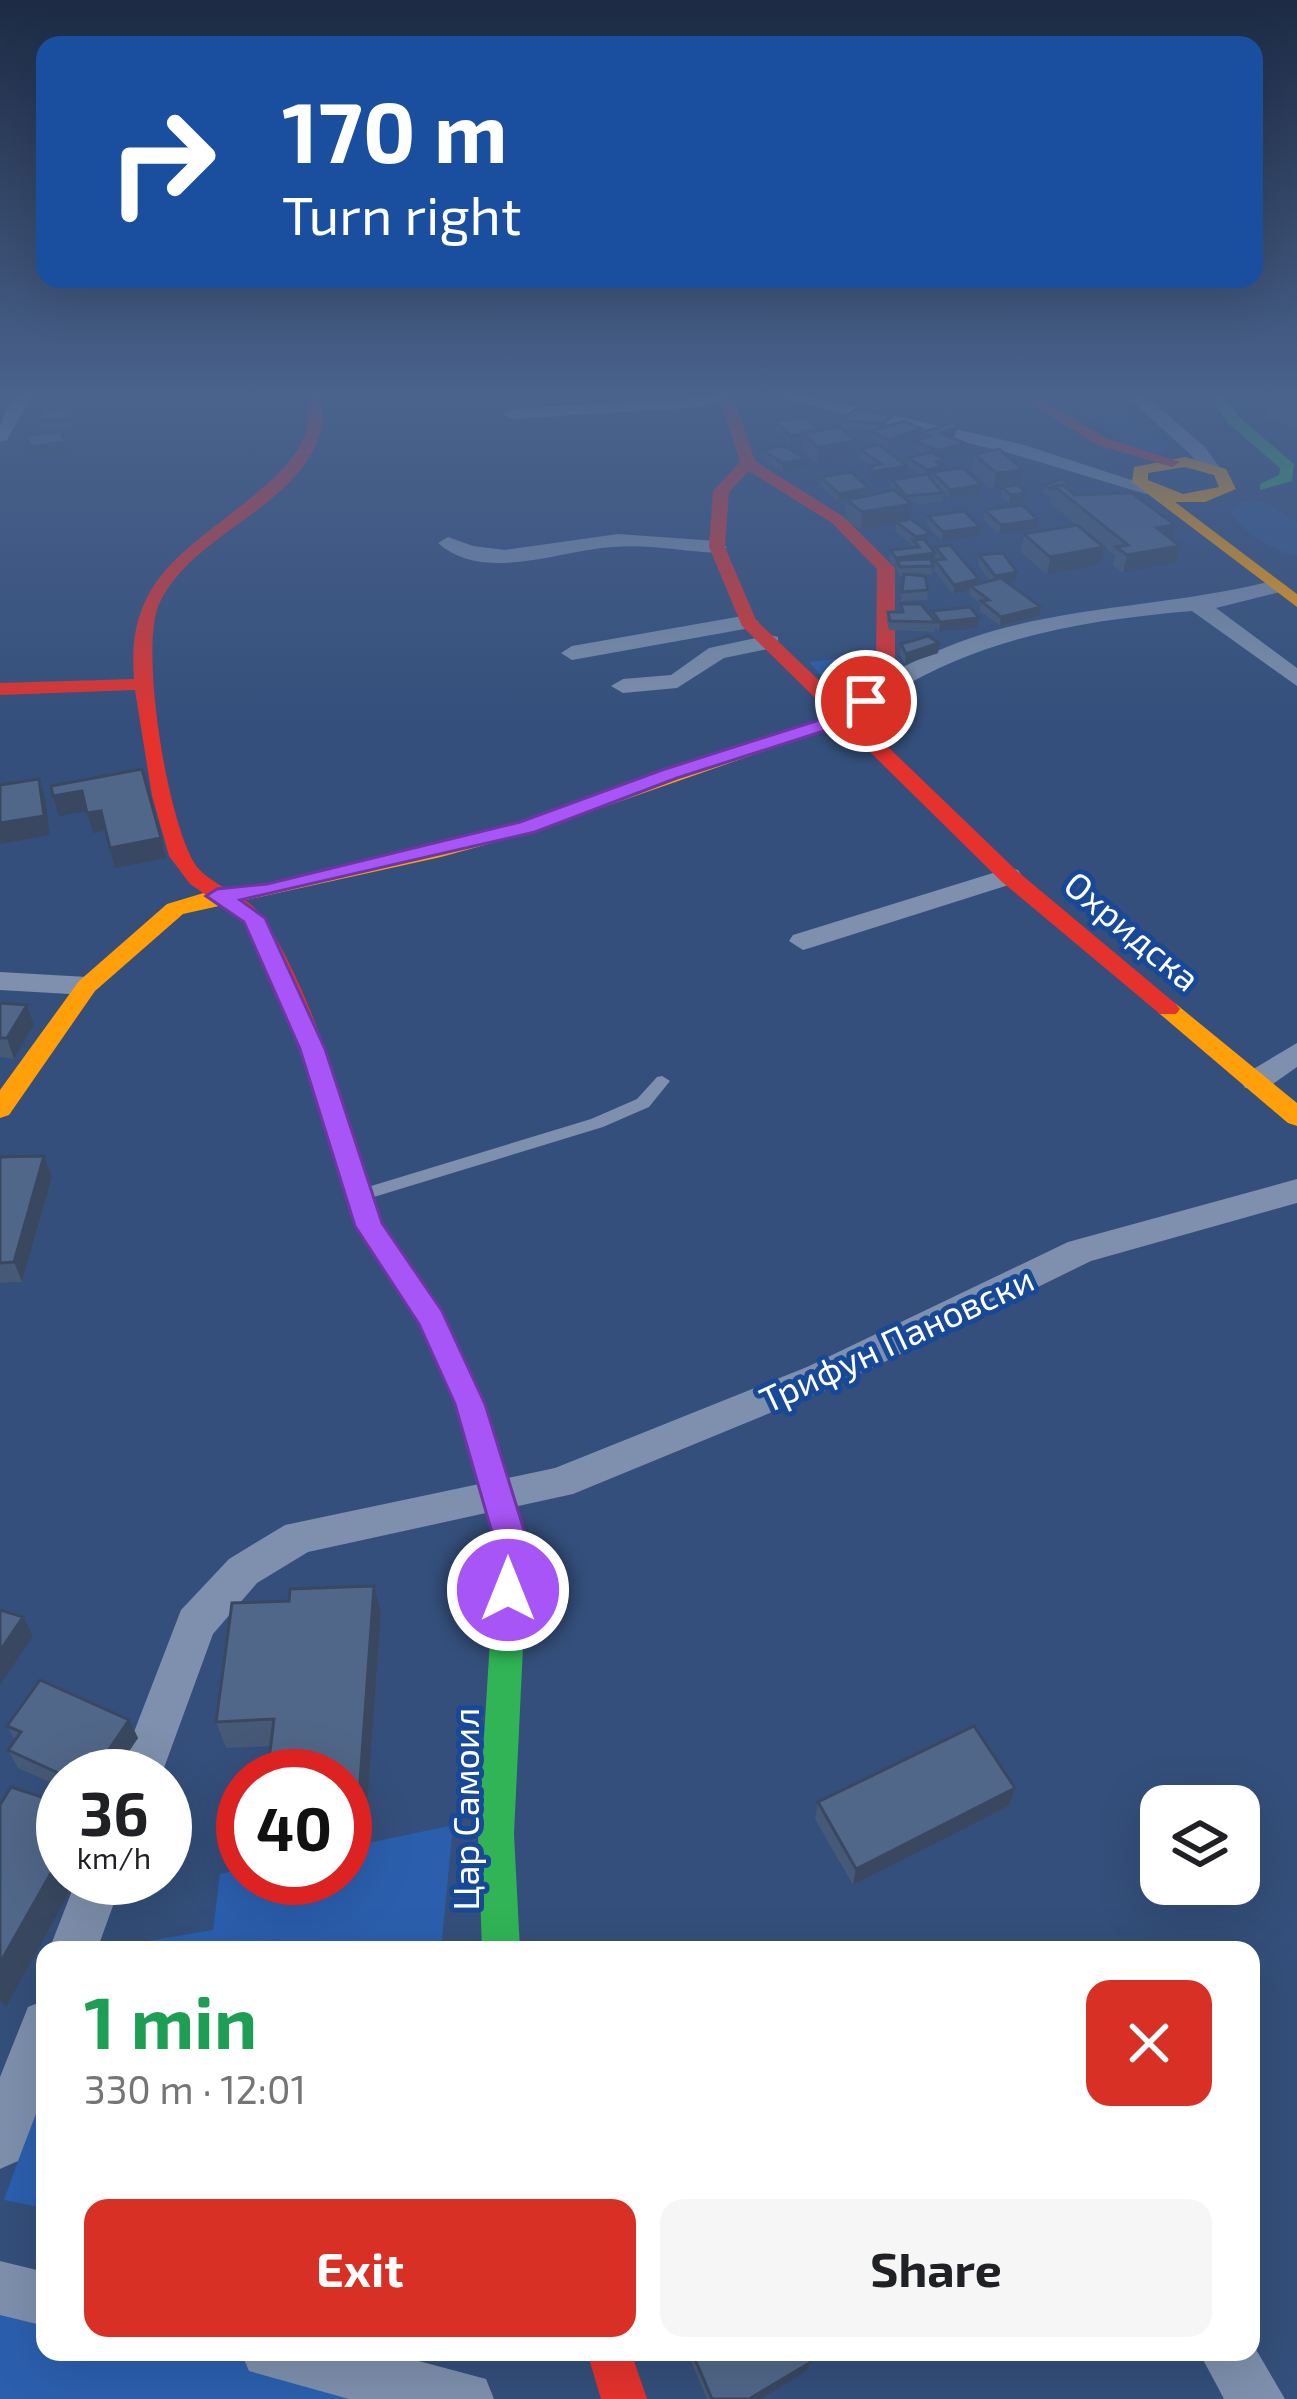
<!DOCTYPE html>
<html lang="en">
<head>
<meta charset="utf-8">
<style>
	:root { --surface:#fff; --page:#f6f6f6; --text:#202124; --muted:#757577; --accent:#d93025 }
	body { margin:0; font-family:"Exo 2",sans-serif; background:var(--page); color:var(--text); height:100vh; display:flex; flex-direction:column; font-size:45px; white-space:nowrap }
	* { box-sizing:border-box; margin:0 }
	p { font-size:39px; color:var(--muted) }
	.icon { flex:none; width:66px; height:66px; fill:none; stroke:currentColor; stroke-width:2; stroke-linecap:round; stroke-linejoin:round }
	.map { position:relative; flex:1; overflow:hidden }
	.panel { position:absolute; left:36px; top:1941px; width:1224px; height:420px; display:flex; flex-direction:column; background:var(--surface); border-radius:24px; box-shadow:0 12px 48px #0002 }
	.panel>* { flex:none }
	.banner { position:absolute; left:36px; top:36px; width:1227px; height:252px; border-radius:24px; box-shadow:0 12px 48px #0002; background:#1a4fa0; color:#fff; overflow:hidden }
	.tools { position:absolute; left:1140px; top:1785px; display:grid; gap:24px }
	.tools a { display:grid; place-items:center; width:120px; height:120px; border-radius:24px; background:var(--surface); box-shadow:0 12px 48px #0002; font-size:60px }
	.speed { position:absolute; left:36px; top:1749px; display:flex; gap:24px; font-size:60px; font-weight:700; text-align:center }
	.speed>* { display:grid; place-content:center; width:156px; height:156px; border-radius:50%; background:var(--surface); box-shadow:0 12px 48px #0002; line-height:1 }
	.speed small { font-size:30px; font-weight:400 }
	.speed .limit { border:18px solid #d22; background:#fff; color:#111 }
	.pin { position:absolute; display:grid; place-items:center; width:102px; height:102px; color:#fff; margin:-51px; border:6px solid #fff; border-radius:50%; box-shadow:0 3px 12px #0007 }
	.me { position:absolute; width:132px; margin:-66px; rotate:0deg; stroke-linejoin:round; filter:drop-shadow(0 0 9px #0008) }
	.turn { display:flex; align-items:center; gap:42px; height:252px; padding:0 48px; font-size:54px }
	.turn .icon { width:156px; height:156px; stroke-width:2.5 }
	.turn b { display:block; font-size:84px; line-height:102px }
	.round { display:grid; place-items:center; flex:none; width:126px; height:126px; border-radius:24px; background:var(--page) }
	.overview { display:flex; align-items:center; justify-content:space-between; height:204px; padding:0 48px }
	h1 { font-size:72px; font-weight:700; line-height:90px; color:#1e9e55 }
	.primary-button { display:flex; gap:24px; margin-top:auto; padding:24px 48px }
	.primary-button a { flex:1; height:138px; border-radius:24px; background:var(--accent); color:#fff; font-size:48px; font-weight:700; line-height:138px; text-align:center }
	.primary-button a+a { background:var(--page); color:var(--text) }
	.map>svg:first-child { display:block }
	.green { fill:#2b5fae }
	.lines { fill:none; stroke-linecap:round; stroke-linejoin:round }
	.river { fill:#345690; fill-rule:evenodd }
	.lane { fill:#7e90ad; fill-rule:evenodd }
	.street { fill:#7e90ad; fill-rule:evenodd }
	.fast { fill:#30b455; fill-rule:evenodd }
	.slow { fill:#ff9f0a; fill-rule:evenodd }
	.jam { fill:#e5322d; fill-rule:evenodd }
	.wall { fill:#465976 }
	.shaded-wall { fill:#394860 }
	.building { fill:#516789; stroke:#394860; stroke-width:3 }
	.route { fill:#a855f7; stroke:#6d37a1; stroke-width:3 }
	.labels { text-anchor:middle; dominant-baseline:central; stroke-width:10; stroke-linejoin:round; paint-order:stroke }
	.street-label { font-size:36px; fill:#fff; stroke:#174998 }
</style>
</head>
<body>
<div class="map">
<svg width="1297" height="2399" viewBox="0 0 1297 2399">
	<rect width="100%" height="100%" fill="#344f7b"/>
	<!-- green -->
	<g class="green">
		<polygon points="861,656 875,690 842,699 809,662"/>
		<polygon points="453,1825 441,1950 94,1950 213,1930 220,1874 243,1869 243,1878 345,1878 345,1848"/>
		<polygon points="45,2086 45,2208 4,2200"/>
		<polygon points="0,2288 45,2299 45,2352 268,2352 466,2399 0,2399"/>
	</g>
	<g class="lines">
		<!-- river -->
		<g class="river">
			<polygon points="1061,396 1105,396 1169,444 1163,453 1135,453"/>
			<path d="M1253 500 1268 504 1297 523V556C1274 551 1245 533 1231 513L1238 504Z"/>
		</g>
		<!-- lane -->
		<polygon class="lane" points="662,1076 670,1081 649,1107 603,1127 364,1200 356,1194 358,1190 591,1119 637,1099 657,1077"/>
		<!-- street -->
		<g class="street">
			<polygon points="14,396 32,396 7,440 0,442 0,420"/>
			<polygon points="729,396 703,407 512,419 503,414 512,409"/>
			<polygon points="773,396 805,396 1021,444 1156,488 1146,494 1009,453"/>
			<polygon points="1127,396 1146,396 1205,447 1220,468 1217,472 1203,472 1191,455"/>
			<path d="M618 534 717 541 727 547 717 553C682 551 647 544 613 547 559 550 484 584 438 543L448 537 473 546 505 550Z"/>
			<path d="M1276 580 1287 586 1284 591 1216 608 1297 668V686L1192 611C1086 620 988 636 894 692L886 694 874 687C887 674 905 666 922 658 1034 603 1158 611 1276 580Z"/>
			<polygon points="748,615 759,622 756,627 572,660 561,653 572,646"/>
			<polygon points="770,635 778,637 778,647 724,658 677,688 623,693 611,686 623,679 671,675 709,648"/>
			<polygon points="1009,868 1018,870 1022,876 1018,882 813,947 803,950 789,941 793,935"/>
			<polygon points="0,972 87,977 101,986 87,995 0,990"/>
			<polygon points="1297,1043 1297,1067 1267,1088 1245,1088 1241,1081 1245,1074"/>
			<polygon points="1297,1179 1297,1203 1091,1261 833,1387 573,1494 308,1552 257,1583 213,1634 161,1776 117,1776 181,1610 229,1559 285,1525 555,1468 807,1367 1068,1242"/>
			<polygon points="77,1878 123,1878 97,1950 49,1950"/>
			<polygon points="45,2000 45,2090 18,2161 0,2169 0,2077 28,2007"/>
			<polygon points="0,2261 45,2272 45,2326 0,2315"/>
			<polygon points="1251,2341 1285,2399 1224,2399 1199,2352 1251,2352"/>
			<polygon points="241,2352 385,2352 486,2379 494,2399 349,2399 249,2371"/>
		</g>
		<!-- fast -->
		<g class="fast">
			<polygon points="1211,396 1225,396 1238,416 1294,464 1292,481 1260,490 1260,484 1279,475 1280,468 1227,422"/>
			<polygon points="364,1201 374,1204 382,1224 446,1319 485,1404 528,1543 514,1834 520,1950 482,1950 478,1834 496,1543 455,1404 420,1323 355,1226 350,1211"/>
		</g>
		<!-- slow -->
		<g class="slow">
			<path d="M1185 457 1226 469 1236 489 1205 502H1175L1297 594V607L1132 482 1134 467ZM1185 467 1214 475 1219 487 1183 494 1148 480V473Z"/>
			<polygon points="879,683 895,687 853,720 535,831 441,857 183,914 95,991 9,1115 0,1118 0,1090 79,981 167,904 217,889 267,884 437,846 521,823 839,712"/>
			<polygon points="1168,1001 1176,1004 1297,1103 1297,1126 1288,1123 1160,1014 1156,1009 1160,1004"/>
		</g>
		<!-- jam -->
		<g class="jam">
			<path d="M307 396H321C322 407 324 421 321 432 296 510 195 531 160 602 138 644 168 828 197 867 210 883 233 890 249 903 266 916 275 937 285 955 326 1036 350 1125 378 1211L364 1221 350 1211 305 1063 261 954 241 919 190 884 169 856 152 796 135 690 0 695V683L134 679C126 579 184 553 253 496 274 479 296 459 306 433 309 422 307 407 307 396Z"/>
			<polygon points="719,396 733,396 755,461 844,517 895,568 895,662 908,717 891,721 876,662 877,569 832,523 749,471 729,492 725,547 756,620 1017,871 1176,1004 1180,1009 1176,1014 1160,1014 1001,881 742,626 709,547 713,491 740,462"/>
			<polygon points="1037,398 1108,439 1180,462 1172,467 1098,445 1032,405 1032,399"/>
			<polygon points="587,2352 631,2352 647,2399 601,2399"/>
		</g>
	</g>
	<!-- wall -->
	<g class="wall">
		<polygon points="936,396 994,396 993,406 952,413 935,401"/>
		<polygon points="1297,396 1297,429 1266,417 1271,400"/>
		<polygon points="75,408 77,416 74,428 40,429 38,421"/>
		<polygon points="842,420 891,424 889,426 921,432 955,436 951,437 964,443 962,452 943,458 944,469 943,471 980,494 949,499 943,493 942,502 912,505 911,519 934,552 935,547 979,584 990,581 978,565 979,555 1015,581 1007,582 1041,607 1039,616 1000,626 980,611 981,604 969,595 970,590 953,594 934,570 935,560 937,560 935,558 934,562 932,562 932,575 922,575 928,590 927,600 901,601 904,576 899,576 896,567 895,567 889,559 890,550 912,548 912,545 895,531 896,524 861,530 845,518 847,501 838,502 820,486 821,477 868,496 893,491 891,488 892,480 921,475 908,466 909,458 924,454 914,449 915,441 920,438 888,448 871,440 871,431 841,429"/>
		<polygon points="774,421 820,430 856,441 854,458 817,464 802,450 802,443 790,445 774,430"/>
		<polygon points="860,449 906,474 871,481 871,466 859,458"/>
		<polygon points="761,450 806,468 782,472 761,458"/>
		<polygon points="974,454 1020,487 1026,493 1024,502 1009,504 1001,496 1002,489 993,491 972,471"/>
		<polygon points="1044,485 1069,490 1075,495 1172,539 1176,563 1123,573 1113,565 1115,555 1051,504 1052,497 1043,493"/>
		<polygon points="985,510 1037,529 999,534 983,519"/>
		<polygon points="928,516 979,536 942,541 927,525"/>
		<polygon points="1024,534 1104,547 1101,565 1047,575 1021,552"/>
		<polygon points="901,604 931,616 932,611 979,618 977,628 939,632 935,627 935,632 889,630 887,621 888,612 900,612"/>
		<polygon points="939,643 938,653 905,664 900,654 901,644"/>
		<polygon points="0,1003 27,1005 34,1025 14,1059 0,1057"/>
		<polygon points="44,1156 52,1177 22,1282 0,1283 0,1157"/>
		<polygon points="289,1601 381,1613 366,1821 345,1822 345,1776 271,1746 226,1748 216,1722"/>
		<polygon points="129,1720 138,1738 112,1776 63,1776 63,1788 18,1768 8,1750 15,1740 7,1726"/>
		<polygon points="818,1802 1009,1806 853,1885 815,1819"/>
		<polygon points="687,2352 806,2352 811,2362 807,2371 761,2399 707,2399"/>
	</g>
	<!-- shaded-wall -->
	<g class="shaded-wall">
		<polygon points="0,396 5,411 0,427"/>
		<polygon points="994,396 993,406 952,413 954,397"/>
		<polygon points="957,427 955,436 940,441 941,433"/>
		<polygon points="922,429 921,438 888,448 889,440"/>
		<polygon points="803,434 802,443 790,445 791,436"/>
		<polygon points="856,441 854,458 817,464 818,447"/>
		<polygon points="65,442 67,451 32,456 30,447"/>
		<polygon points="964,443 962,452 937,460 938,451"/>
		<polygon points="807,459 806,468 782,472 783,463"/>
		<polygon points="946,460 942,475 932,472 931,477 926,478 927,470 937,462"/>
		<polygon points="907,466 906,474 871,481 872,472"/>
		<polygon points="1023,470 1020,487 993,491 996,473"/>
		<polygon points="982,485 980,494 949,499 950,490"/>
		<polygon points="869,488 868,497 838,502 839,494"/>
		<polygon points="1026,493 1024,502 1009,504 1011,495"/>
		<polygon points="912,504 910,522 861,530 862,512"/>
		<polygon points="1038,520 1037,529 999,534 1001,525"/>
		<polygon points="1175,525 1171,543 1157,528"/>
		<polygon points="980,527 979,536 942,541 943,532"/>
		<polygon points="1180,546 1176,563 1123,573 1127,555"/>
		<polygon points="1104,547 1101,565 1047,575 1050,557"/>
		<polygon points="935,553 934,562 899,566 897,560 896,567 895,567 896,558"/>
		<polygon points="1017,572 1015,581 994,585 995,576"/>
		<polygon points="979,579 978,589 970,586 970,590 953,594 954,585"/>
		<polygon points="1041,607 1039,616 1000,626 1001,617"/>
		<polygon points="979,618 977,628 939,632 940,622"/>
		<polygon points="939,643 938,653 905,664 906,654"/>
		<polygon points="39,779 45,798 50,835 0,844 0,823"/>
		<polygon points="82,791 87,811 59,816 53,796"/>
		<polygon points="101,811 107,830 93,833 87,813"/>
		<polygon points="161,838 166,858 115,868 110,848"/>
		<polygon points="27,1005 34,1025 14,1059 7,1038"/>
		<polygon points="44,1156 52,1177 22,1282 14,1262"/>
		<polygon points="374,1586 381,1613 366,1821 359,1796"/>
		<polygon points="23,1617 33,1636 0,1685 0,1651"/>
		<polygon points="129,1720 138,1738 112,1776 91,1776"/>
		<polygon points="1015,1788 1009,1806 853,1885 856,1869"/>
		<polygon points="63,1852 63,1878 77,1878 6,2007 0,2000 0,1963"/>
		<polygon points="811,2362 807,2371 761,2399 749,2399"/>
	</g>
	<!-- building -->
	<g class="building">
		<polygon points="1281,396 1297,396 1297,410 1271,400"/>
		<polygon points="75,408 71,419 38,421 42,409"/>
		<polygon points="857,408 892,416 882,424 842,420"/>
		<polygon points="805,417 820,430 791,436 774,421"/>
		<polygon points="904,421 922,429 889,440 871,431"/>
		<polygon points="955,422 957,427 941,433 964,443 938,451 915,441 929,436 921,433"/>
		<polygon points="840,427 856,441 818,447 803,433"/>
		<polygon points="61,431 65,442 30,447 26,436"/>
		<polygon points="879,445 907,466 872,472 871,466 881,464 860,449"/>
		<polygon points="783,446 807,459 783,463 761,450"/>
		<polygon points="999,449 1023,470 996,473 974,454"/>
		<polygon points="932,452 946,460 937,462 943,466 927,470 909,458"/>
		<polygon points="963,468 982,485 950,490 932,472"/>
		<polygon points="851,472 869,488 839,494 821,477"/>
		<polygon points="927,474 943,493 906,496 892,480"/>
		<polygon points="1063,479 1070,484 1054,486 1056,488 1052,489 1044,485"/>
		<polygon points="1018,485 1026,493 1011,495 1002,487"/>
		<polygon points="1063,485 1075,495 1132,493 1175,525 1157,528 1180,546 1127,555 1116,547 1128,545 1054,486"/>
		<polygon points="894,490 912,504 862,512 847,500"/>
		<polygon points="1022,505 1038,520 1001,525 985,510"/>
		<polygon points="964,511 980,527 943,532 928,516"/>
		<polygon points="911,519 931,534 916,537 896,522"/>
		<polygon points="1077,525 1104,547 1050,557 1024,534"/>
		<polygon points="924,539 935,553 896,558 890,550 919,547 913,540"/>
		<polygon points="950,545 979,579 954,585 935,560 945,559 935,547"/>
		<polygon points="1003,553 1017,572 995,576 979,555"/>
		<polygon points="931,559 933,566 900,567 897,560"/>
		<polygon points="904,574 925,576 928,590 902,592"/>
		<polygon points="1001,578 1041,607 1001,617 981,601 989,600 970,586"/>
		<polygon points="901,604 921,604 936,622 890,621 888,612 903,612"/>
		<polygon points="970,607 979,618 940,622 932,611"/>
		<polygon points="928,636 939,643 906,654 901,644"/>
		<polygon points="142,769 161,838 110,848 101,811 87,813 82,791 53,796 51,786"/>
		<polygon points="39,779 44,816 0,823 0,785"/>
		<polygon points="0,1003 27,1005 7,1038 0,1038"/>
		<polygon points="44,1156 14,1262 0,1263 0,1157"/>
		<polygon points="374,1586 359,1796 345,1797 345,1776 267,1776 274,1719 216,1722 232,1603 289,1601 290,1589"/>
		<polygon points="0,1610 23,1617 0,1651"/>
		<polygon points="40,1680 129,1720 91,1776 65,1776 8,1750 21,1732 7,1726"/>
		<polygon points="974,1726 1015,1788 856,1869 818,1802"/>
		<polygon points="11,1787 63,1804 63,1852 0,1963 0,1805"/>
		<polygon points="692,2352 806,2352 811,2362 749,2399 712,2399"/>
	</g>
	<!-- sky -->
	<linearGradient id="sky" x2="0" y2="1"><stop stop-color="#1d2b44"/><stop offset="0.54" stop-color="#4a638d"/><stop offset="1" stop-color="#4a638d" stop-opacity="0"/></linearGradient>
	<rect width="1297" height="732" fill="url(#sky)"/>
	<!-- route -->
	<polygon class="route" points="866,696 873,697 873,706 830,729 677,778 535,832 240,900 265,918 325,1049 382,1223 442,1311 485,1404 528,1543 520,1600 508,1605 496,1600 491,1590 495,1543 455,1404 419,1324 355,1226 300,1049 244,922 206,896 217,889 267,884 520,822 662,770 816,721"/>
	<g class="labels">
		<!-- street labels -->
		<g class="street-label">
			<text transform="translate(1133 930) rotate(40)">Охридска</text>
			<text transform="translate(896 1338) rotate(-25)">Трифун Пановски</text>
			<text transform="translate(464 1809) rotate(-90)">Цар Самоил</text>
		</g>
	</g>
</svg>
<div class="tools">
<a><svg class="icon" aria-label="layers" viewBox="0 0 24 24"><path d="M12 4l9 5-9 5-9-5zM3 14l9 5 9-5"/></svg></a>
</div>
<div class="speed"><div>36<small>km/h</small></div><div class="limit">40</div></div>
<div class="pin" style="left:866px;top:701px;background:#d93025"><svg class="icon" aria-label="arrive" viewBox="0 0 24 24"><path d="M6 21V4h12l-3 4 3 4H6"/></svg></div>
<svg class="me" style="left:508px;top:1590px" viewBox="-20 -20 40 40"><circle r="17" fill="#a855f7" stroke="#fff" stroke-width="3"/><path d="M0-11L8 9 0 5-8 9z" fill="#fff"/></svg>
<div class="banner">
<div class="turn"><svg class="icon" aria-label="right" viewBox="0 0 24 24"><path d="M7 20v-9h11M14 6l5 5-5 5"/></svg><div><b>170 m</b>Turn right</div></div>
</div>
<section class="panel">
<div class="overview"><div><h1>1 min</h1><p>330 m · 12:01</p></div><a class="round" style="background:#d93025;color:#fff"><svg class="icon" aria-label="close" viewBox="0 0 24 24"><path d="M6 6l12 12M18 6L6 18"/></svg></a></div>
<div class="primary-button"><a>Exit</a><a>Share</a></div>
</section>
</div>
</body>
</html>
